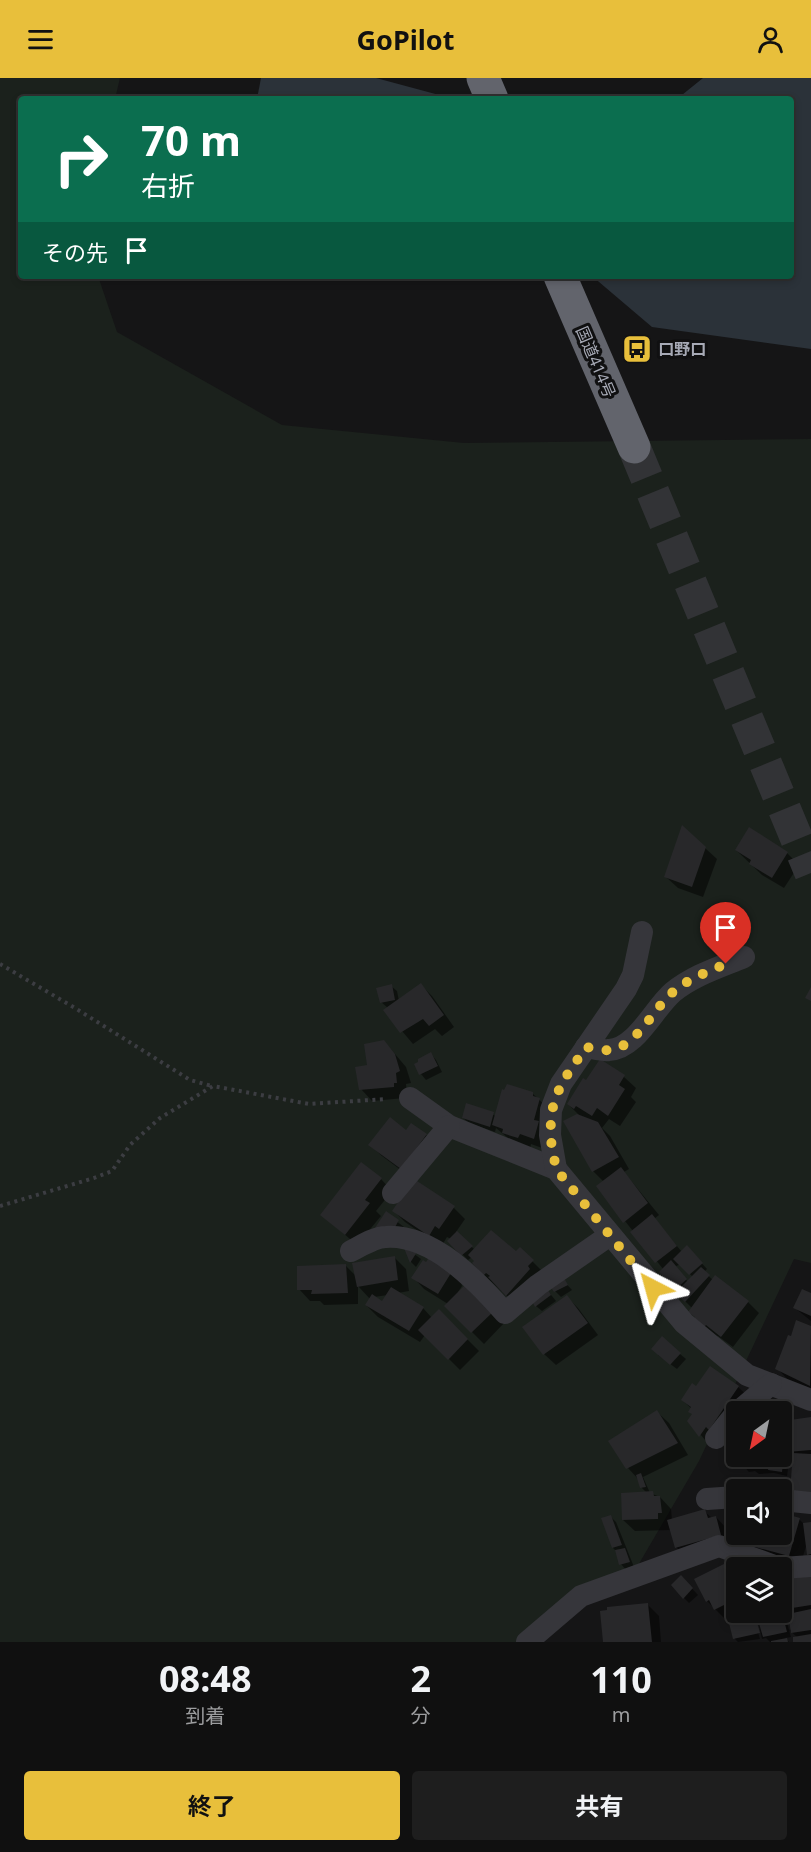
<!DOCTYPE html>
<html lang="ja">
<head>
<meta charset="utf-8">
<style>
	:root { --surface:#101010; --page:#1e1e1e; --text:#f1f3f6; --muted:#9c9d9f; --line:#303030; --accent:#e8bf3b }
	body { margin:0; font-family:"Noto Sans","Noto Sans JP",sans-serif; background:var(--page); color:var(--text); height:100vh; display:flex; flex-direction:column; font-size:22px; white-space:nowrap }
	* { box-sizing:border-box; margin:0 }
	p { font-size:20px; color:var(--muted) }
	.icon { flex:none; width:33px; height:33px; fill:none; stroke:currentColor; stroke-width:2; stroke-linecap:round; stroke-linejoin:round }
	.map { position:relative; height:1564px; overflow:hidden }
	.drawer { display:flex; flex-direction:column; background:var(--surface); flex:1 }
	.drawer>* { flex:none }
	.hud { position:absolute; left:18px; top:18px; width:776px; height:183px; border-radius:6px; box-shadow:0 3px 9px #0003,0 0 0 2px var(--line); background:#0b6e4f; color:#fff; overflow:hidden }
	.needle { width:39px; rotate:213deg }
	.fabs { position:absolute; left:726px; top:1323px; display:grid; gap:12px }
	.fabs a { display:grid; place-items:center; width:66px; height:66px; border-radius:6px; background:var(--surface); box-shadow:0 3px 9px #0003,0 0 0 2px var(--line); font-size:30px }
	.pin { position:absolute; display:grid; place-items:center; width:51px; height:51px; color:#fff; margin:-62px -26px; border-radius:50% 50% 50% 0; rotate:-45deg; box-shadow:0 0 6px #0007 }
	.pin .icon { rotate:45deg }
	.me { position:absolute; width:66px; margin:-33px; rotate:321deg; stroke-linejoin:round; filter:drop-shadow(0 0 4px #0008) }
	.turn { display:flex; align-items:center; gap:21px; height:126px; padding:0 24px; font-size:27px }
	.turn .icon { width:78px; height:78px; stroke-width:2.5 }
	.turn b { display:block; font-size:42px; line-height:51px }
	.then { display:flex; align-items:center; height:57px; padding:0 24px; background:#0003; gap:12px; font-size:22px }
	.eta { display:flex; justify-content:space-evenly; align-items:center; height:102px; text-align:center }
	.eta b { font-size:36px; font-weight:700; line-height:42px }
	.cta { display:flex; gap:12px; margin-top:auto; padding:12px 24px }
	.cta a { flex:1; height:69px; border-radius:6px; background:var(--accent); color:#111; font-size:24px; font-weight:700; line-height:69px; text-align:center }
	.cta a+a { background:var(--page); color:var(--text) }
	header { display:flex; justify-content:space-between; align-items:center; height:78px; padding:0 24px; background:var(--accent); color:#111; font-size:27px; font-weight:700 }
	.map>svg:first-child { display:block }
	.green { fill:#1b211c }
	.water { fill:#2b3239 }
	.shadow { fill:#0007; fill-rule:evenodd }
	.building { fill:#28282a }
	.lines { fill:none; stroke-linecap:round; stroke-linejoin:round }
	.highway-tunnel { stroke:#323336; stroke-width:33; stroke-dasharray:33 16; stroke-linecap:butt }
	.path { stroke:#3c3d42; stroke-width:4; stroke-dasharray:3 4.5; stroke-linecap:butt }
	.street { stroke:#36363b; stroke-width:22 }
	.highway { stroke:#62646c; stroke-width:33 }
	.route { stroke:#e8bf3b; stroke-width:10; stroke-dasharray:0 18 }
	.labels { text-anchor:middle; dominant-baseline:central; stroke-width:6; stroke-linejoin:round; paint-order:stroke }
	.poi-label { font-size:16px; font-weight:bold; fill:#a7aab6; stroke:#101011; text-anchor:start }
	.street-label { font-size:16px; fill:#a7aab6; stroke:#101011 }
</style>
</head>
<body>
<header><svg class="icon" aria-label="menu" viewBox="0 0 24 24"><path d="M4 6h16M4 12h16M4 18h16"/></svg>GoPilot<svg class="icon" aria-label="person" viewBox="0 0 24 24"><circle cx="12" cy="8" r="4"/><path d="M4 21q1-7 8-7t8 7"/></svg></header>
<div class="map">
<svg width="811" height="1564" viewBox="0 0 811 1564">
	<rect width="100%" height="100%" fill="#151516"/>
	<!-- green -->
	<polygon class="green" points="0,0 120,0 115,21 21,21 21,198 98,198 117,254 282,347 464,365 811,361 811,1185 794,1181 699,1383 633,1496 524,1564 0,1564"/>
	<!-- water -->
	<g class="water">
		<polygon points="261,0 376,0 454,21 257,21"/>
		<polygon points="703,0 811,0 811,271 652,249 592,198 790,198 790,21 677,21"/>
	</g>
	<!-- shadow -->
	<g class="shadow">
		<polygon points="750,751 787,775 799,787 784,810 762,797 736,772"/>
		<polygon points="705,770 717,781 703,819 678,810 666,799"/>
		<polygon points="421,907 432,918 454,949 442,958 435,951 413,966 385,933 388,930 381,924 391,908 397,913 399,923"/>
		<polygon points="384,963 406,989 411,1005 406,1006 407,1016 405,1020 372,1023 361,1011 369,989"/>
		<polygon points="431,976 436,982 442,994 426,1002 421,996"/>
		<path d="M601 983 624 999 636 1010 631 1019 636 1024 620 1048 609 1041 602 1050 610 1058 629 1091 624 1094 659 1137 654 1141 682 1174 687 1169 707 1191 704 1194 713 1202 748 1224 759 1235 733 1269 718 1258 716 1260 707 1253 692 1230 677 1215 679 1214 661 1194 663 1191 598 1109 604 1104 593 1093 565 1044 579 1037 568 1026 587 1004ZM680 1186 693 1199 688 1204 675 1189Z"/>
		<polygon points="532,1015 551,1033 545,1071 531,1066 530,1071 515,1066 496,1050 495,1054 469,1045 463,1040 467,1027 496,1038"/>
		<polygon points="406,1054 426,1057 437,1069 413,1101 382,1078 370,1067"/>
		<polygon points="381,1101 392,1113 376,1133 381,1138 357,1167 322,1137"/>
		<polygon points="454,1130 465,1141 456,1154 475,1172 516,1175 520,1171 544,1195 518,1228 484,1197 472,1179 468,1182 449,1163 451,1161 447,1159 441,1169 405,1144 394,1133"/>
		<polygon points="387,1136 404,1149 400,1156"/>
		<polygon points="406,1170 421,1181 416,1189 411,1184"/>
		<path d="M394 1179 406 1191 409 1213 398 1215 423 1230 432 1240 439 1233 479 1273 460 1292 425 1257 420 1264 378 1239 366 1227 370 1221 358 1208V1226L324 1227 320 1223H310L299 1211 346 1188 356 1198ZM388 1217 382 1225 374 1219Z"/>
		<polygon points="430,1180 461,1204 462,1208 458,1214 505,1244 484,1266 446,1228 448,1226 424,1211 413,1199"/>
		<polygon points="563,1202 572,1212 561,1219 555,1213"/>
		<polygon points="547,1212 556,1223 542,1233 536,1228"/>
		<polygon points="811,1217 811,1243 795,1230"/>
		<polygon points="567,1219 578,1230 598,1257 556,1287 544,1276"/>
		<polygon points="797,1244 811,1250 811,1314 788,1302 777,1290 792,1260"/>
		<polygon points="662,1261 686,1281 677,1291 658,1277"/>
		<polygon points="738,1309 750,1320 711,1369 689,1343 693,1337 692,1331 682,1322 697,1310"/>
		<polygon points="657,1334 669,1345 688,1377 643,1399 650,1415 660,1419 671,1431 672,1442 704,1433 712,1440 716,1439 727,1451 732,1469 688,1481 676,1469 671,1452 635,1453 623,1442 647,1415 641,1409 639,1402 628,1390"/>
		<polygon points="811,1341 811,1425 795,1379 789,1374 791,1385 783,1386 788,1391 787,1398 774,1395 759,1396 755,1393 749,1394 738,1382 738,1378 782,1378 782,1349 786,1354"/>
		<polygon points="782,1436 799,1441 804,1446 811,1445 811,1479 808,1476 807,1465 800,1488 748,1471 737,1460 782,1456"/>
		<polygon points="611,1439 616,1444 634,1489 626,1492 621,1486 617,1474 613,1470 603,1441"/>
		<path d="M730 1485 736 1492V1534H782V1505L784 1508 811 1498V1564H795L797 1559 789 1552 791 1559 785 1560 789 1564H770L766 1560 762 1561 759 1547H756L760 1561 738 1564 735 1561V1546L730 1541 726 1542 707 1523 696 1502ZM790 1540 792 1551 789 1552 786 1541Z"/>
		<polygon points="686,1504 698,1517 689,1525 684,1520"/>
		<polygon points="648,1527 659,1538 661,1564 604,1564"/>
	</g>
	<!-- building -->
	<g class="building">
		<polygon points="682,747 706,769 692,809 664,799"/>
		<polygon points="749,749 788,774 772,800 749,786 751,782 735,772"/>
		<polygon points="421,905 444,937 429,948 423,941 400,955 383,932"/>
		<polygon points="392,906 395,922 380,925 376,910"/>
		<polygon points="811,909 811,923 805,920"/>
		<polygon points="384,962 395,976 400,993 396,995 397,1005 394,1005 394,1009 359,1012 355,989 367,987 364,966"/>
		<polygon points="431,974 438,988 419,997 414,986 418,984 418,981"/>
		<polygon points="600,981 625,997 619,1007 625,1011 608,1038 597,1030 592,1038 576,1028 574,1031 567,1026 583,1000 586,1002"/>
		<polygon points="507,1006 533,1014 533,1018 540,1020 534,1042 539,1043 534,1061 520,1056 518,1060 502,1055 503,1051 492,1047 502,1011 504,1012"/>
		<polygon points="466,1025 494,1034 490,1049 462,1040"/>
		<polygon points="577,1036 598,1044 619,1079 592,1094 563,1043"/>
		<polygon points="390,1039 406,1052 411,1045 427,1056 401,1091 368,1067"/>
		<polygon points="361,1084 382,1100 365,1122 370,1125 345,1157 320,1137"/>
		<polygon points="621,1089 648,1125 623,1145 596,1108"/>
		<polygon points="414,1101 455,1128 439,1151 435,1148 429,1158 392,1133"/>
		<polygon points="386,1133 399,1142 394,1151 375,1150"/>
		<polygon points="652,1136 677,1168 655,1185 630,1154"/>
		<polygon points="491,1152 516,1173 520,1169 534,1182 528,1188 530,1191 506,1218 488,1199 490,1198 486,1195 483,1198 472,1185 474,1183 468,1177"/>
		<polygon points="457,1153 473,1168 461,1178 447,1163"/>
		<polygon points="687,1167 703,1185 689,1197 673,1181"/>
		<polygon points="404,1170 417,1174 410,1185"/>
		<polygon points="395,1178 398,1202 357,1209 352,1185"/>
		<polygon points="430,1178 451,1195 438,1216 411,1200 423,1182 426,1184"/>
		<polygon points="671,1182 687,1201 675,1212 659,1194"/>
		<polygon points="346,1186 348,1215 311,1216 312,1212 297,1212 297,1188"/>
		<polygon points="701,1189 710,1197 685,1224 675,1215"/>
		<polygon points="715,1197 749,1223 721,1259 706,1247 704,1249 694,1242 695,1239 688,1234"/>
		<polygon points="564,1200 568,1207 554,1214 550,1208"/>
		<polygon points="467,1205 495,1232 471,1255 444,1228"/>
		<polygon points="391,1209 424,1229 409,1253 365,1227 372,1216 382,1223"/>
		<polygon points="547,1210 551,1217 535,1229 531,1221"/>
		<polygon points="802,1211 811,1215 811,1238 793,1230"/>
		<polygon points="567,1217 588,1245 543,1277 522,1249"/>
		<polygon points="439,1231 468,1261 448,1282 418,1252"/>
		<polygon points="796,1242 811,1248 810,1308 775,1291 788,1257 791,1258"/>
		<polygon points="662,1258 681,1275 670,1287 651,1271"/>
		<polygon points="710,1288 739,1308 709,1352 706,1349 699,1359 687,1343 692,1336 688,1334 691,1329 681,1322 692,1305 696,1308"/>
		<polygon points="657,1332 678,1365 626,1391 608,1363"/>
		<polygon points="811,1339 811,1372 787,1374 783,1343"/>
		<polygon points="793,1375 811,1376 811,1415 790,1413"/>
		<polygon points="736,1378 766,1378 766,1384 746,1385 745,1382 736,1383"/>
		<polygon points="770,1383 783,1384 782,1394 768,1392"/>
		<polygon points="641,1395 646,1409 640,1410 636,1397"/>
		<polygon points="653,1413 654,1418 660,1418 662,1435 658,1435 658,1441 622,1442 621,1415"/>
		<polygon points="705,1431 708,1440 716,1438 721,1457 675,1470 667,1442"/>
		<polygon points="782,1435 800,1440 789,1478 755,1469 756,1466 735,1460 736,1456 782,1456"/>
		<polygon points="611,1437 622,1467 612,1470 601,1440"/>
		<polygon points="811,1444 811,1476 807,1477 803,1445"/>
		<polygon points="625,1470 630,1484 619,1487 615,1472"/>
		<polygon points="730,1483 736,1497 736,1513 729,1516 732,1523 714,1532 709,1522 706,1524 694,1501"/>
		<polygon points="811,1496 811,1527 786,1531 782,1501"/>
		<polygon points="681,1497 693,1510 683,1521 671,1507"/>
		<polygon points="648,1525 652,1564 603,1564 600,1533 607,1532 607,1529"/>
		<polygon points="736,1528 736,1534 746,1536 726,1539 725,1532"/>
		<polygon points="811,1531 811,1552 791,1555 788,1536"/>
		<polygon points="776,1534 782,1534 787,1554 763,1559 757,1539"/>
		<polygon points="756,1540 760,1555 733,1561 729,1545"/>
		<polygon points="811,1556 811,1564 793,1564 793,1559"/>
		<polygon points="787,1560 788,1564 771,1564 771,1563"/>
	</g>
	<g class="lines">
		<!-- highway-tunnel -->
		<polyline class="highway-tunnel" points="634,369 811,795"/>
		<!-- path -->
		<g class="path">
			<polyline points="0,886 75,930 190,1002 212,1008"/>
			<polyline points="0,1128 94,1100 112,1093 130,1067 160,1040 213,1008 309,1026 386,1021"/>
		</g>
		<!-- street -->
		<g class="street">
			<path d="M586 969C593 970 602 973 609 972 636 971 654 930 673 914 694 897 720 889 744 879"/>
			<polyline points="410,1020 449,1048 556,1091 684,1245 747,1297 811,1322"/>
			<polyline points="556,1091 550,1057 551,1032 561,1006 626,911 633,897 642,854"/>
			<polyline points="393,1115 449,1048"/>
			<path d="M351 1173C361 1168 375 1159 386 1159 432 1156 477 1203 505 1235L538 1207 610 1157"/>
			<polyline points="738,1334 771,1306"/>
			<polyline points="716,1360 736,1335"/>
			<polyline points="707,1421 736,1419"/>
			<polyline points="782,1422 811,1425"/>
			<polyline points="782,1490 811,1488"/>
			<polyline points="527,1564 581,1518 719,1468 780,1490"/>
		</g>
		<!-- highway -->
		<g class="highway">
			<polyline points="483,0 492,21"/>
			<polyline points="560,198 634,369"/>
		</g>
	</g>
	<g class="lines">
		<!-- route -->
		<path class="route" d="M653 1210 556 1091 550 1057 552 1032 561 1006 586 969C593 970 602 973 609 972 635 971 654 930 673 914 688 901 707 894 726 886"/>
	</g>
	<!-- icons -->
	<defs>
		<g id="bus-square" transform="scale(1.5)"><rect x="-9" y="-9" width="18" height="18" rx="4" fill="#e8bf3b" stroke="#101011"/><path d="M-5-6H5V4H4V6H2V4H-2V6H-4V4H-5ZM-3.5-4V0h7V-4ZM-3.5 1.2v1.5H-2V1.2ZM2 1.2v1.5H3.5V1.2Z" fill="#111"/></g>
	</defs>
	<g fill-rule="evenodd">
		<use href="#bus-square" x="637" y="271"/>
	</g>
	<g class="labels">
		<!-- poi labels -->
		<g class="poi-label">
			<text x="658" y="271">口野口</text>
		</g>
		<!-- street labels -->
		<g class="street-label">
			<text transform="translate(596 284) rotate(67)">国道414号</text>
		</g>
	</g>
</svg>
<div class="fabs">
<a><svg class="needle" viewBox="-14 -14 28 28"><path d="M0-13l5 13h-10z" fill="#e53935"/><path d="M0 13l5-13h-10z" fill="#9c9d9f"/></svg></a>
<a><svg class="icon" aria-label="sound" viewBox="0 0 24 24"><path d="M4 9h4l5-4v14l-5-4H4zM17 9q2 3 0 6"/></svg></a>
<a><svg class="icon" aria-label="layers" viewBox="0 0 24 24"><path d="M12 4l9 5-9 5-9-5zM3 14l9 5 9-5"/></svg></a>
</div>
<div class="pin" style="left:726px;top:886px;background:#d93025"><svg class="icon" aria-label="arrive" viewBox="0 0 24 24"><path d="M6 21V4h12l-3 4 3 4H6"/></svg></div>
<svg class="me" style="left:653px;top:1210px" viewBox="-20 -20 40 40"><path d="M0-17L14 15 0 8-14 15z" fill="#e8bf3b" stroke="#fff" stroke-width="4"/></svg>
<div class="hud">
<div class="turn"><svg class="icon" aria-label="right" viewBox="0 0 24 24"><path d="M7 20v-9h11M14 6l5 5-5 5"/></svg><div><b>70 m</b>右折</div></div>
<div class="then">その先<svg class="icon" aria-label="arrive" viewBox="0 0 24 24"><path d="M6 21V4h12l-3 4 3 4H6"/></svg></div>
</div>
</div>
<section class="drawer">
<div class="eta">
<div><b>08:48</b><p>到着</p></div>
<div><b>2</b><p>分</p></div>
<div><b>110</b><p>m</p></div>
</div>
<div class="cta"><a>終了</a><a>共有</a></div>
</section>
</body>
</html>
